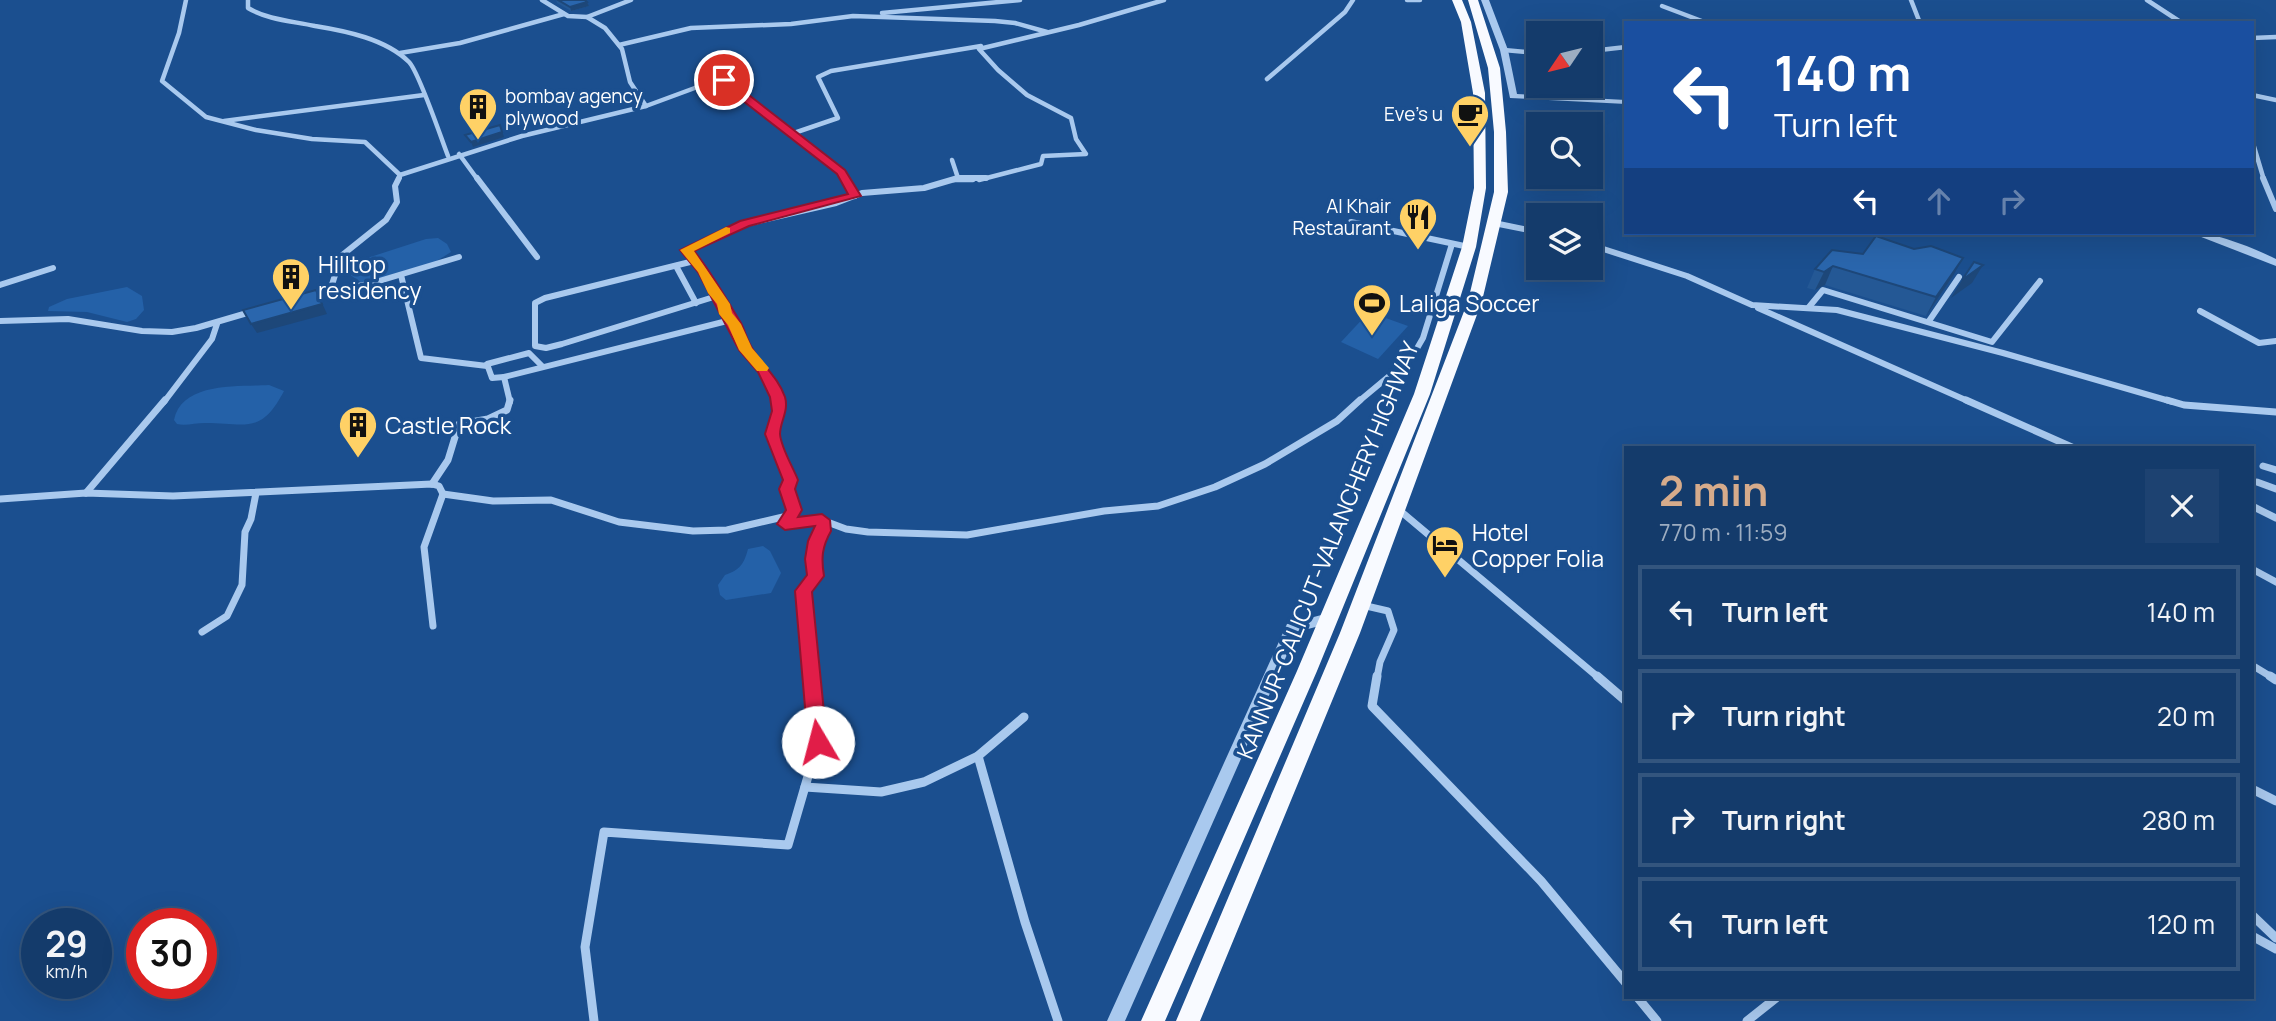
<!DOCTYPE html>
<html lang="en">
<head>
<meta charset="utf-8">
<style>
	:root { --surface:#143b6b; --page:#1d4271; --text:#f1f3f6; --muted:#9dadc1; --line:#33557e; --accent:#d6ab8b }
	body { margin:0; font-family:Manrope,sans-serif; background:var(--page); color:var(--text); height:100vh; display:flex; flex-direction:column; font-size:26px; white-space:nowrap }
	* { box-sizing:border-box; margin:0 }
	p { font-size:23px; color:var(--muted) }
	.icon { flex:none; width:38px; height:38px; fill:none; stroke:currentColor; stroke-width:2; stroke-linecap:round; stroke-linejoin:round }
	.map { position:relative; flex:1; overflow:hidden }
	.details { position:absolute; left:1624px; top:446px; width:630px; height:553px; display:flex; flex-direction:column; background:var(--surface); border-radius:0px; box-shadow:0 7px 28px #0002,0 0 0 2px var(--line) }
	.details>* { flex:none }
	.hud { position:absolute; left:1624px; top:21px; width:630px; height:214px; border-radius:0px; box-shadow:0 7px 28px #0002,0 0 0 2px var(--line); background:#1a4fa0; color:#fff; overflow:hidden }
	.needle { width:46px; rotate:235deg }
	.buttons { position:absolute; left:1526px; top:21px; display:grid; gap:14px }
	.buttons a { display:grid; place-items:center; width:77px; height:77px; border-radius:0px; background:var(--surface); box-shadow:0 7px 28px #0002,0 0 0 2px var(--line); font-size:35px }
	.speed { position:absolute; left:21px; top:908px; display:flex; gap:14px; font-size:35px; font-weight:700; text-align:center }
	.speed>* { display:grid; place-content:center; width:91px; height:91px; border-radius:50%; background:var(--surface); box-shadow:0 7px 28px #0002,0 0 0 2px var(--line); line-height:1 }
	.speed small { font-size:18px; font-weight:400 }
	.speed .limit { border:10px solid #d22; background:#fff; color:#111 }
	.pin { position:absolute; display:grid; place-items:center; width:60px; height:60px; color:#fff; margin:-30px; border:4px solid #fff; border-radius:50%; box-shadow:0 2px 7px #0007 }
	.me { position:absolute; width:77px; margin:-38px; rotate:352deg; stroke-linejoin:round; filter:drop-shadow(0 0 5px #0008) }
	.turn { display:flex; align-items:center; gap:24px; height:147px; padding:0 35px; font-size:32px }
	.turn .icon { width:91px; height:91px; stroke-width:2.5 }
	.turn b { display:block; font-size:49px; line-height:60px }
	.lanes { display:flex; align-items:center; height:66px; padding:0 35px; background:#0003; justify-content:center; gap:35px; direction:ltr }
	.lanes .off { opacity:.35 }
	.round { display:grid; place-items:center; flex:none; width:74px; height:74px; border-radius:0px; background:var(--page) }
	.overview { display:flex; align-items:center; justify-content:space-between; height:119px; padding:0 35px }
	h1 { font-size:42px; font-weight:700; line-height:52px; color:var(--accent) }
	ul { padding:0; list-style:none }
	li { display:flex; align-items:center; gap:21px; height:94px; margin:0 14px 10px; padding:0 21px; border:4px solid var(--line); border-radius:0px }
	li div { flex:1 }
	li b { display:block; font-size:26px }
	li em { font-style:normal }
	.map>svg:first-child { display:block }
	.green { fill:#2461a8 }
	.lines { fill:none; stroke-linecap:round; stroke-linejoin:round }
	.minor-far3 { stroke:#a9c9ee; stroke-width:4.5 }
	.minor-far2 { stroke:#a9c9ee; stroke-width:6 }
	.minor-far1 { stroke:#a9c9ee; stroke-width:7 }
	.minor { stroke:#a9c9ee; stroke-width:9 }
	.tertiary { fill:#a9c9ee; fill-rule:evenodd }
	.trunk { fill:#f8faff; fill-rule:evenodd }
	.wall { fill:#245895 }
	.shaded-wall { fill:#1d4779 }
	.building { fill:#2a66ad; stroke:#1d4779; stroke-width:2 }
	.route { fill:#e11d48; stroke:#92132f; stroke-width:2 }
	.slow { fill:#f59e0b }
	.labels { text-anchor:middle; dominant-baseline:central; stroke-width:7; stroke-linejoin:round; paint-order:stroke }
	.far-poi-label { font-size:19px; fill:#fff; stroke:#1b4f8f; text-anchor:end }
	.poi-label { font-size:23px; fill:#fff; stroke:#1b4f8f; text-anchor:start }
	.street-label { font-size:23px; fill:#fff; stroke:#1b4f8f }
</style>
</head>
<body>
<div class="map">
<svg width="2276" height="1021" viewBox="0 0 2276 1021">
	<rect width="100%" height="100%" fill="#1b4f8f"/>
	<!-- green -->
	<g class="green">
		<polygon points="438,238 447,244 451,252 435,262 362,283 349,274 351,265 361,260 426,239"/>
		<polygon points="127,287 142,296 144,310 136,319 127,322 87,312 48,311 49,307 67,299"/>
		<polygon points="1369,312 1408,326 1378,359 1341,342"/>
		<path d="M269 385 284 391C261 435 247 423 205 423 195 423 186 426 177 424L174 420C182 381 240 387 269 385Z"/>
		<path d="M763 546 770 551 781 573 771 593 726 600 720 595 718 585 725 575C740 570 744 564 748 549Z"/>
	</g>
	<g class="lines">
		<!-- minor-far3 -->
		<g class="minor-far3">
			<polyline points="186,0 179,33 162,81 206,117 256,130 312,139 365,142 400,175"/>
			<path d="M248 0V8C268 20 292 21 315 26 346 31 386 39 409 62 419 72 441 138 448 156"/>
			<polyline points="1407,0 1420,0"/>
			<polyline points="1911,0 1920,23"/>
			<polyline points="2147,0 2182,23"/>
			<polyline points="1662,6 1707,23"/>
			<polyline points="882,13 1020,0"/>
			<polyline points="587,17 631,0"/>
			<polyline points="2252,38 2276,37"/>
			<polyline points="619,45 691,28 791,24 853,16 995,21 1015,23 1047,32"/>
			<polyline points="1504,50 1538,53"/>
			<polyline points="1591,51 1626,47"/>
			<polyline points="400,53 460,43 564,14"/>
			<polyline points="1267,79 1345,12 1353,0"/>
			<polyline points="2252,95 2276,100"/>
			<polyline points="646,106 711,82 724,81 841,172 845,180"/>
			<polyline points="224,121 424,95"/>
			<polyline points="794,133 838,118 818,77 831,71 981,46"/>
			<polyline points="2252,140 2264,180"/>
			<polyline points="459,154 478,180"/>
			<polyline points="952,160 958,178"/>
			<polyline points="398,180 400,175 522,136 646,106 630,82 622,49 605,28 587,17 568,16 542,0"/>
			<polyline points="953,180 973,180"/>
			<polyline points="979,180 1041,164 1043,156 1086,154 1076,139 1071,118 1027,95 998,70 979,49 1079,25 1164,0"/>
		</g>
		<!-- minor-far2 -->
		<g class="minor-far2">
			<polyline points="477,178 537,257"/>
			<polyline points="844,178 855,196"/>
			<polyline points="2263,178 2276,209"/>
			<polyline points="1351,222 1469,247"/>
			<polyline points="1494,223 1538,232"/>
			<polyline points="1591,245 1687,276 1752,305 1837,310 2003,353 2173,402"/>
			<polyline points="694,261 545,298 535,303 535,346 546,348 562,344 717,296"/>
			<polyline points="676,266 696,303"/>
			<polyline points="401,275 421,358 487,366"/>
			<polyline points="0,285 53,268"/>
			<polyline points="330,291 369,284 459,257"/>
			<polyline points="309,297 330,291 341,256 386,220 397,202 395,186 399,178"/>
			<polyline points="1809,307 1823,290 1992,342 2040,281"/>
			<polyline points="1758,308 1970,402"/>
			<polyline points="2200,311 2259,343 2276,341"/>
			<polyline points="0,321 68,319 142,331 172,332 196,328 254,311"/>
			<polyline points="1929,321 1959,277"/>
			<polyline points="504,377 492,378 487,364 529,353 542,366"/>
			<polyline points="164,402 212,339 217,324"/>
			<polyline points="510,402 504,377 731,320"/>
			<polyline points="778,402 764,371 746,350 734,324 726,314 724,304 714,293 704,271 687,250 745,224 836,203 862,193 924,188 958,178 986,178"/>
			<polyline points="1358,402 1412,357 1423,338 1452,244"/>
		</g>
		<!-- minor-far1 -->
		<g class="minor-far1">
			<polyline points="777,400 779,411 773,434 791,480 787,489 794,510 785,524"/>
			<polyline points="1966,400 2074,448"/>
			<polyline points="2167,400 2184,405 2276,412"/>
			<polyline points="2263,466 2276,470"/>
			<polyline points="2257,482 2276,489"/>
			<polyline points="432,484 448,460 459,424 488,419 507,410 510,400"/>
			<polyline points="86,493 165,400"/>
			<polyline points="443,494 493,501 551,500 619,522 693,531 727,530 783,517 785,524"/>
			<polyline points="0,499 86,493 173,496 432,484 439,486 443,494"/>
			<polyline points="2252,506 2276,518"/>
			<polyline points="1398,509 1599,678"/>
			<polyline points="786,524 822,520 846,529 868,532 967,535 1104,511 1158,506 1215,487 1265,464 1337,421 1360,400"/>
			<polyline points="2252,569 2276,582"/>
			<polyline points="1362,605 1388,611 1394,630 1380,662 1377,678"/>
			<polyline points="433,626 424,547 443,494"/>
			<polyline points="202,632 227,616 242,585 245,532 251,519 256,493"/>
			<polyline points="2255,667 2273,678"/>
			<polyline points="812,678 804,591 816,576 814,552 823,531 822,520"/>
		</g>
		<!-- minor -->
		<g class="minor">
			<polyline points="1377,676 1372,706 1541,881 1626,983"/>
			<polyline points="1597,676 1626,701"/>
			<polyline points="2270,676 2276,680"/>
			<polyline points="978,756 1025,922 1058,1021"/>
			<polyline points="805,787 881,792 924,782 978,756 1024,717"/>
			<polyline points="2252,789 2276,801"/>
			<polyline points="2252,915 2276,938"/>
			<polyline points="2252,936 2276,949"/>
			<polyline points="1638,998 1657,1021"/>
			<polyline points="594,1021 585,947 604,832 788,845 818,742 812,676"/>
			<polyline points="1747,1021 1776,998"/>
		</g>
		<!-- tertiary -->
		<g class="tertiary">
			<polygon points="1481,0 1489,0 1508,50 1517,94 1626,100 1626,104 1510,98 1500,50"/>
			<path d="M2191 233C2216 232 2253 248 2276 259V266Z"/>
			<polygon points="1329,613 1334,614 1336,618 1334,622 1297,632 1125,1021 1107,1021 1287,624"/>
		</g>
		<!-- trunk -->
		<g class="trunk">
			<polygon points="1452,0 1462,0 1471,22 1485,93 1486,188 1476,247 1430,394 1317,671 1165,1021 1141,1021 1297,671 1414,394 1462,247 1474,188 1473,93 1461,22"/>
			<polygon points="1468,0 1478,0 1500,68 1506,132 1508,192 1482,301 1360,633 1200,1021 1176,1021 1340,633 1468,301 1494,192 1494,132 1488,68"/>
		</g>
	</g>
	<!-- wall -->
	<g class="wall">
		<polygon points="556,0 585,0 589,6 571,11 557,3"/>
		<polygon points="1832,250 1953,276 1926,316 1825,285 1815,290 1807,288 1815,269"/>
	</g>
	<!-- shaded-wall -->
	<g class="shaded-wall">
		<polygon points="587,2 589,6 571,11 570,7"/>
		<polygon points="500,125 504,137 473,147 471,142"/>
		<polygon points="1963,258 1953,276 1926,316 1936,297"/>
		<polygon points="1983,265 1972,283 1951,298 1962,280"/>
		<polygon points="1833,266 1825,285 1815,290 1824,272"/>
		<polygon points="316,290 327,314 257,333 251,324"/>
	</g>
	<!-- building -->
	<g class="building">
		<polygon points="558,0 585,0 587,2 570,7"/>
		<polygon points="500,125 502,132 471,142 465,135"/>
		<polygon points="1876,236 1914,249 1931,246 1963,258 1936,297 1833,266 1824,272 1815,269 1832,250 1863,254"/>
		<polygon points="1974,262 1983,265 1962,280"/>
		<polygon points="316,290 322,304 251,324 243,310"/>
	</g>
	<!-- route -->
	<path class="route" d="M720 78H727L845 170 861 196 749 226 694 251C713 274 726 299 741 323 745 331 747 340 752 348 762 365 778 377 785 397 789 411 780 422 780 434 781 448 793 467 798 480L795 489 802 510 798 517 822 514 830 520 831 531C822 547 821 558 824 576L812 592 827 742 824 748 818 750 811 748 808 742 795 591 807 575 805 559 808 541 815 526 785 530 777 524 786 510 779 489 783 480 765 434 772 411 770 397 758 372 739 350 698 272 680 250 740 221 848 194 837 174 720 83Z"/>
	<!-- slow -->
	<polygon class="slow" points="726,227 730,228 730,233 694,251 730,304 732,313 741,324 752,348 769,368 767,371 757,371 739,350 728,325 719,314 717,304 708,293 698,272 680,250"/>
	<!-- icons -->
	<defs>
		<g id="building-pin" transform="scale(2.0125)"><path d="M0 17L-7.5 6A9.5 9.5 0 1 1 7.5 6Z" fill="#ffd166" stroke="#1b4f8f"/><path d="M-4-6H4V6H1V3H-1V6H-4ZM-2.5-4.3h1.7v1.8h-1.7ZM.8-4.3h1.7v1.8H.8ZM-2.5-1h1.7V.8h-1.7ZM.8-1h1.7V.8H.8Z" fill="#111"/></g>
		<g id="cafe-pin" transform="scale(2.0125)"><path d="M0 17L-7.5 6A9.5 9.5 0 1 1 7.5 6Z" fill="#ffd166" stroke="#1b4f8f"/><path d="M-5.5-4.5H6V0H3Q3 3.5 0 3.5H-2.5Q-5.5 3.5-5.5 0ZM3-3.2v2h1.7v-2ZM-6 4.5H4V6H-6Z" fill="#111"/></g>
		<g id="restaurant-pin" transform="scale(2.0125)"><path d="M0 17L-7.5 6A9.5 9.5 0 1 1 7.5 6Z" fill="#ffd166" stroke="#1b4f8f"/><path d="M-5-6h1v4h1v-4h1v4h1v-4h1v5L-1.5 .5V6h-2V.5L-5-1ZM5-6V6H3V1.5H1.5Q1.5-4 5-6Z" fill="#111"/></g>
		<g id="stadium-pin" transform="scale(2.0125)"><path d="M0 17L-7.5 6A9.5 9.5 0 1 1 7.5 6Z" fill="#ffd166" stroke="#1b4f8f"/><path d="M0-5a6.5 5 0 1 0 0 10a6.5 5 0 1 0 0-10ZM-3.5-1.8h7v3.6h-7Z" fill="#111"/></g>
		<g id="hotel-pin" transform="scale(2.0125)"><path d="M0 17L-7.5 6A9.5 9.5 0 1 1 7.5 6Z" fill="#ffd166" stroke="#1b4f8f"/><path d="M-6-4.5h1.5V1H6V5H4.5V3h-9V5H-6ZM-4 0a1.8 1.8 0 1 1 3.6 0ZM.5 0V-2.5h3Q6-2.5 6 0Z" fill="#111"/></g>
	</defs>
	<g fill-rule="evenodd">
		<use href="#building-pin" x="478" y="107"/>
		<use href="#cafe-pin" x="1470" y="114"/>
		<use href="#restaurant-pin" x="1418" y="217"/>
		<use href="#building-pin" x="291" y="277"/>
		<use href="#stadium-pin" x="1372" y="303"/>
		<use href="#building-pin" x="358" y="425"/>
		<use href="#hotel-pin" x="1445" y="545"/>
	</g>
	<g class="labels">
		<!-- far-poi labels -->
		<g class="far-poi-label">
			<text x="505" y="96" text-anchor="start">bombay agency<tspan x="505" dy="22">plywood</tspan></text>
			<text x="1443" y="114">Eve's u</text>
			<text x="1391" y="206">Al Khair<tspan x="1391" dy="22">Restaurant</tspan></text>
		</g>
		<!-- poi labels -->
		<g class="poi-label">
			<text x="318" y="264">Hilltop<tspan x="318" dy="26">residency</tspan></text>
			<text x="1399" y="303">Laliga Soccer</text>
			<text x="385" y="425">Castle Rock</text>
			<text x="1472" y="532">Hotel<tspan x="1472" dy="26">Copper Folia</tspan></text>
		</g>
		<!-- street labels -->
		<g class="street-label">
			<text transform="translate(1327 550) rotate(-68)">KANNUR-CALICUT-VALANCHERY HIGHWAY</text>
		</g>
	</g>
</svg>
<div class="buttons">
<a><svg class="needle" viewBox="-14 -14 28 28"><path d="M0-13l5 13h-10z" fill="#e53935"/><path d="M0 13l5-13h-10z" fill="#9dadc1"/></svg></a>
<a><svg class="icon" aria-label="search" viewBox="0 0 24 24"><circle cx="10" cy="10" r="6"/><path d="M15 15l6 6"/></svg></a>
<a><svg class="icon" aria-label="layers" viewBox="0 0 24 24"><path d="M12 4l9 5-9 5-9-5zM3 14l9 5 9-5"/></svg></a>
</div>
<div class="speed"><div>29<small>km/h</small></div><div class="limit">30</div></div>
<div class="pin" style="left:724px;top:80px;background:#d93025"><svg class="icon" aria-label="arrive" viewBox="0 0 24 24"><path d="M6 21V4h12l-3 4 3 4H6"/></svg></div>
<svg class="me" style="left:818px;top:742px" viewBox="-20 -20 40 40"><circle r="19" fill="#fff"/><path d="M0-13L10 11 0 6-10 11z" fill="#e11d48"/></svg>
<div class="hud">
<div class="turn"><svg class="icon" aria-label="left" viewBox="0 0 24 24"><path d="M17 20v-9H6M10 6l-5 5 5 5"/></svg><div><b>140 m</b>Turn left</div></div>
<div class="lanes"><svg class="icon" aria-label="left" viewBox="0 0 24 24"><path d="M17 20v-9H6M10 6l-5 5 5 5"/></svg><svg class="icon off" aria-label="ahead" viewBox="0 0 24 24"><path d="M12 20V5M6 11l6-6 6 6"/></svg><svg class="icon off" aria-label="right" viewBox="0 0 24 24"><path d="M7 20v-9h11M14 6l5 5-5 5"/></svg></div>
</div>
<section class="details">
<div class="overview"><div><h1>2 min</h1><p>770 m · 11:59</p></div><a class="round"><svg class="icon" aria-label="close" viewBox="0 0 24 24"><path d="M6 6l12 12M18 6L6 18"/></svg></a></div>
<ul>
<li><svg class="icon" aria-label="left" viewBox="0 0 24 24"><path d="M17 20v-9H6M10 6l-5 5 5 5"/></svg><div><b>Turn left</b></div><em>140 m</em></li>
<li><svg class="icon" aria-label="right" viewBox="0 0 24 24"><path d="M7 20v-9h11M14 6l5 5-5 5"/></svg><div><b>Turn right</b></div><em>20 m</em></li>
<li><svg class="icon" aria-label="right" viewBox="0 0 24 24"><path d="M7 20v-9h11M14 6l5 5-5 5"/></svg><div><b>Turn right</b></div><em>280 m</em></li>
<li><svg class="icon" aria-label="left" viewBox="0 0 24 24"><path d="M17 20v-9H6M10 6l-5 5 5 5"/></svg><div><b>Turn left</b></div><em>120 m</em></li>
</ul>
</section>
</div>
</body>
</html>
